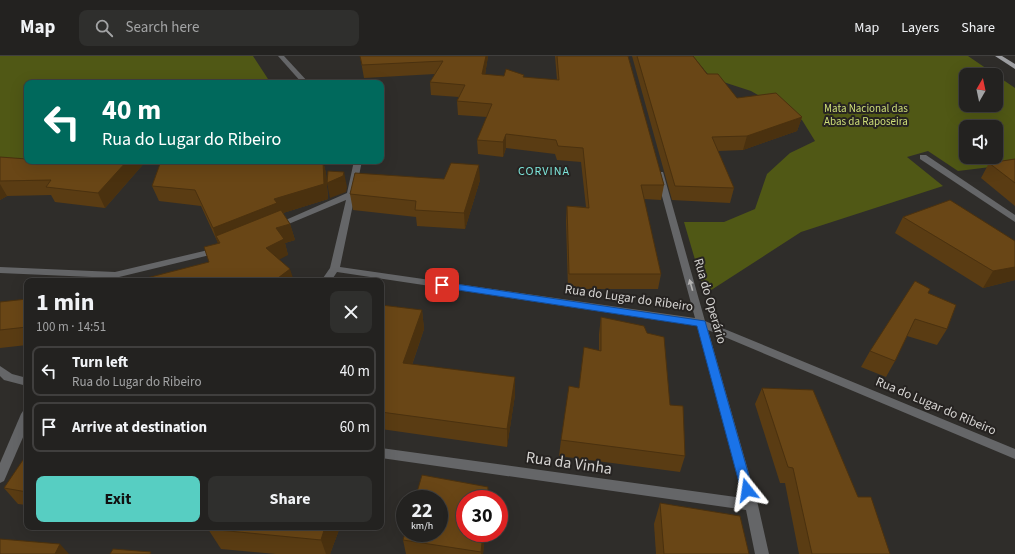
<!DOCTYPE html>
<html lang="en">
<head>
<meta charset="utf-8">
<style>
	:root { --surface:#232220; --page:#2f2f2d; --text:#f1f3f6; --muted:#a3a4a5; --line:#403f3e; --accent:#57cec2 }
	body { margin:0; font-family:"Source Sans 3",sans-serif; background:var(--page); color:var(--text); height:100vh; display:flex; flex-direction:column; font-size:15px; white-space:nowrap }
	* { box-sizing:border-box; margin:0 }
	p { font-size:13px; color:var(--muted) }
	.icon { flex:none; width:22px; height:22px; fill:none; stroke:currentColor; stroke-width:2; stroke-linecap:round; stroke-linejoin:round }
	.map { position:relative; flex:1; overflow:hidden }
	.drawer { position:absolute; left:24px; top:222px; width:360px; height:252px; display:flex; flex-direction:column; background:var(--surface); border-radius:8px; box-shadow:0 4px 16px #0002,0 0 0 1px var(--line) }
	.drawer>* { flex:none }
	.banner { position:absolute; left:24px; top:24px; width:360px; height:84px; border-radius:8px; box-shadow:0 4px 16px #0002,0 0 0 1px var(--line); background:#00695c; color:#fff; overflow:hidden }
	.needle { width:26px; rotate:9deg }
	.buttons { position:absolute; left:959px; top:12px; display:grid; gap:8px }
	.buttons a { display:grid; place-items:center; width:44px; height:44px; border-radius:8px; background:var(--surface); box-shadow:0 4px 16px #0002,0 0 0 1px var(--line); font-size:20px }
	.speed { position:absolute; left:396px; top:434px; display:flex; gap:8px; font-size:20px; font-weight:700; text-align:center }
	.speed>* { display:grid; place-content:center; width:52px; height:52px; border-radius:50%; background:var(--surface); box-shadow:0 4px 16px #0002,0 0 0 1px var(--line); line-height:1 }
	.speed small { font-size:10px; font-weight:400 }
	.speed .limit { border:6px solid #d22; background:#fff; color:#111 }
	.pin { position:absolute; display:grid; place-items:center; width:34px; height:34px; color:#fff; margin:-17px; border-radius:8px; box-shadow:0 2px 6px #0006 }
	.me { position:absolute; width:44px; margin:-22px; rotate:345deg; stroke-linejoin:round; filter:drop-shadow(0 0 3px #0008) }
	.turn { display:flex; align-items:center; gap:14px; height:84px; padding:0 12px; font-size:18px }
	.turn .icon { width:52px; height:52px; stroke-width:2.5 }
	.turn b { display:block; font-size:28px; line-height:34px }
	.round { display:grid; place-items:center; flex:none; width:42px; height:42px; border-radius:8px; background:var(--page) }
	.overview { display:flex; align-items:center; justify-content:space-between; height:68px; padding:0 12px }
	h1 { font-size:24px; font-weight:700; line-height:30px }
	.cta { display:flex; gap:8px; margin-top:auto; padding:8px 12px }
	.cta a { flex:1; height:46px; border-radius:8px; background:var(--accent); color:#111; font-size:16px; font-weight:700; line-height:46px; text-align:center }
	.cta a+a { background:var(--page); color:var(--text) }
	ul { padding:0; list-style:none }
	li { display:flex; align-items:center; gap:12px; height:50px; margin:0 8px 6px; padding:0 4px; border:2px solid var(--line); border-radius:8px }
	li div { flex:1 }
	li b { display:block; font-size:15px }
	li em { font-style:normal }
	header { display:flex; align-items:center; gap:24px; box-sizing:border-box; height:56px; padding:0 20px; background:var(--surface); border-bottom:1px solid var(--line) }
	header strong { font-size:19px }
	nav { display:flex; gap:22px; margin-inline-start:auto; font-size:14px }
	.search { width:280px; height:36px; background:var(--page); display:flex; align-items:center; gap:10px; box-sizing:border-box; padding:0 14px; border-radius:8px; color:var(--muted); font-size:15px }
	.map>svg:first-child { display:block }
	.green { fill:#505815; fill-rule:evenodd }
	.lines { fill:none; stroke-linecap:round; stroke-linejoin:round }
	.minor { fill:#656668; fill-rule:evenodd }
	.major { fill:#9d9ea1; fill-rule:evenodd }
	.wall { fill:#5a3c13 }
	.shaded-wall { fill:#4a310f }
	.building { fill:#694616; stroke:#4a310f }
	.oneway { fill:#b4b3b2 }
	.route { fill:#1a73e8; stroke:#114b97 }
	.labels { text-anchor:middle; dominant-baseline:central; stroke-width:4; stroke-linejoin:round; paint-order:stroke }
	.far-park-label { font-size:11px; fill:#cede78; stroke:#262321 }
	.far-neighbourhood-label { font-size:12px; letter-spacing:1px; fill:#7de6db; stroke:#262321 }
	.street-label { font-size:13px; fill:#d6d4d2; stroke:#262321 }
	.near-street-label { font-size:16px; fill:#d6d4d2; stroke:#262321 }
</style>
</head>
<body>
<header>
<strong>Map</strong>
<div class="search"><svg class="icon" aria-label="search" viewBox="0 0 24 24"><circle cx="10" cy="10" r="6"/><path d="M15 15l6 6"/></svg>Search here</div>
<nav><a>Map</a><a>Layers</a><a>Share</a></nav>
</header>
<div class="map">
<svg width="1015" height="498" viewBox="0 0 1015 498">
	<rect width="100%" height="100%" fill="#2f2d2a"/>
	<!-- green -->
	<g class="green">
		<polygon points="0,0 253,0 268,23 260,27 27,27 27,105 83,105 0,111"/>
		<path d="M693 0H968L996 19H966V49H996V19L1015 32V108L958 115 928 95 907 101 943 130 801 176 705 238 684 166H724L755 153 767 118 790 97 815 85 802 64 751 35 711 22ZM966 71H996V101H966Z"/>
	</g>
	<g class="lines">
		<!-- minor -->
		<g class="minor">
			<polygon points="278,0 284,0 309,27 302,27"/>
			<polygon points="920,99 926,99 1015,159 1015,166 920,103"/>
			<polygon points="354,105 362,105 340,211 695,262 656,118 660,116 663,116 705,265 1015,393 1015,403 708,274 758,449 769,498 755,498 746,454 381,402 381,392 743,442 697,270 337,216 331,225 321,225 330,212 346,144 279,172 276,173 272,170 347,137"/>
			<polygon points="219,189 224,192 210,199 115,222 0,217 0,211 115,216 204,195"/>
			<polygon points="0,310 12,318 27,322 27,330 4,324 0,320"/>
			<polygon points="27,353 27,372 4,425 0,427 0,407 21,358 23,355"/>
		</g>
		<!-- major -->
		<polygon class="major" points="995,0 1002,0 1015,8 1015,13"/>
	</g>
	<!-- wall -->
	<g class="wall">
		<polygon points="360,0 488,0 485,19 557,24 555,0 628,0 664,129 661,144 644,143 661,218 658,233 568,233 566,165 567,150 586,151 581,106 557,104 555,98 506,92 503,101 478,98 477,84 487,61 458,59 457,45 459,41 431,39 430,26 435,18 364,22"/>
		<polygon points="632,0 693,0 707,18 737,42 802,61 797,75 743,94 718,95 734,132 730,147 672,144"/>
		<polygon points="0,101 64,106 64,105 146,105 105,152 55,146 51,139 7,140 0,144"/>
		<polygon points="1015,103 1015,150 981,122 989,107"/>
		<polygon points="161,105 323,105 326,117 328,143 283,157 290,168 295,184 285,187 288,199 209,206 218,187 201,150 159,145 152,130"/>
		<polygon points="444,123 480,124 465,173 417,170 416,161 353,154 350,138"/>
		<polygon points="903,161 1015,185 1015,224 983,232 895,177"/>
		<polygon points="928,237 947,273 937,289 907,280 895,305 886,321 861,311 870,295"/>
		<polygon points="27,243 27,289 0,292 0,246"/>
		<polygon points="381,249 422,254 424,273 412,309 515,321 515,339 507,391 381,373"/>
		<polygon points="601,261 670,349 685,400 680,416 559,400 561,384 599,294 599,278"/>
		<polygon points="762,332 858,441 890,498 799,498 785,427 780,427 755,348"/>
		<polygon points="27,398 27,449 18,448 4,432"/>
		<polygon points="660,447 749,498 656,498 654,468"/>
		<polygon points="340,471 330,498 276,498 221,493 208,473"/>
		<polygon points="465,477 485,477 483,498 406,498 403,484"/>
	</g>
	<!-- shaded-wall -->
	<g class="shaded-wall">
		<polygon points="486,0 488,0 483,31 482,18"/>
		<polygon points="802,61 797,75 743,94 747,80"/>
		<polygon points="506,78 506,92 503,101 503,86"/>
		<polygon points="127,105 146,105 105,152 98,137"/>
		<polygon points="323,105 326,117 328,143 280,158 216,180 219,187 218,188 213,172 274,143"/>
		<polygon points="479,109 480,124 465,173 464,157"/>
		<polygon points="344,116 347,131 346,136 330,142 327,127"/>
		<polygon points="0,128 7,140 0,144"/>
		<polygon points="290,168 295,184 285,187 288,199 271,208 266,192 276,172"/>
		<polygon points="1015,211 1015,224 983,232 993,215"/>
		<polygon points="290,213 294,225 274,225"/>
		<polygon points="422,254 424,273 406,326 403,307"/>
		<polygon points="515,321 515,339 507,391 507,373"/>
		<polygon points="488,431 489,443 487,443"/>
		<polygon points="325,471 340,471 330,498 326,498 321,484"/>
		<polygon points="483,477 485,477 483,498 481,498"/>
		<polygon points="60,488 69,498 55,498"/>
	</g>
	<!-- building -->
	<g class="building">
		<polygon points="360,0 486,0 482,18 504,20 506,13 524,19 523,21 559,24 557,0 628,0 664,129 641,129 661,218 569,218 567,150 589,152 583,92 558,90 556,84 506,78 503,86 477,84 492,48 457,45 465,29 430,26 443,5 362,9"/>
		<polygon points="637,0 693,0 707,18 718,18 737,42 776,37 802,61 747,80 712,81 734,132 675,130"/>
		<polygon points="0,101 27,103 27,105 64,106 64,105 127,105 98,137 46,131 51,124 0,125"/>
		<polygon points="1015,103 1015,127 989,107"/>
		<polygon points="161,105 323,105 324,128 274,143 277,147 213,172 195,134 152,130"/>
		<polygon points="451,107 479,109 464,157 415,154 416,145 350,138 355,117 444,123"/>
		<polygon points="328,115 344,116 343,120 327,127"/>
		<polygon points="950,144 1015,185 1015,211 993,215 903,161"/>
		<polygon points="281,154 290,168 276,172 284,183 266,192 290,213 274,225 135,225 209,206 204,191 220,187 216,180"/>
		<polygon points="915,225 930,233 928,237 956,249 947,273 915,263 895,305 870,295"/>
		<polygon points="27,243 27,271 0,274 0,246"/>
		<polygon points="381,249 422,254 403,307 515,321 507,373 381,356"/>
		<polygon points="601,261 644,270 647,277 664,281 670,349 683,350 685,400 561,384 569,330 579,332 584,291 601,295"/>
		<polygon points="762,332 813,334 858,441 871,441 890,498 812,498 793,412 788,411"/>
		<polygon points="27,398 27,436 4,432"/>
		<polygon points="422,419 488,431 487,443 465,443 465,477 483,477 481,496 403,484 405,477 439,477 439,443 415,443"/>
		<polygon points="660,447 740,460 749,498 664,498"/>
		<polygon points="209,471 325,471 321,484 208,473"/>
		<polygon points="0,483 60,488 55,498 0,498"/>
		<polygon points="113,493 151,496 150,498 110,498"/>
	</g>
	<!-- one-way arrows -->
	<defs><path id="oneway-solid" d="M-6-.8H1V-3.2L6.5 0L1 3.2V.8H-6Z"/></defs>
	<use class="oneway" href="#oneway-solid" transform="translate(691 229) rotate(-106)"/>
	<!-- route -->
	<polygon class="route" points="442,226 705,265 753,434 751,438 747,439 743,438 741,434 697,270 438,231 437,229"/>
	<g class="labels">
		<!-- far-park labels -->
		<g class="far-park-label">
			<text x="866" y="52">Mata Nacional das<tspan x="866" dy="13">Abas da Raposeira</tspan></text>
		</g>
		<!-- far-neighbourhood labels -->
		<g class="far-neighbourhood-label">
			<text x="544" y="115">CORVINA</text>
		</g>
		<!-- street labels -->
		<g class="street-label">
			<text transform="translate(629 242) rotate(8)">Rua do Lugar do Ribeiro</text>
			<text transform="translate(710 245) rotate(74)">Rua do Operário</text>
			<text transform="translate(936 350) rotate(23)">Rua do Lugar do Ribeiro</text>
		</g>
		<!-- near-street labels -->
		<g class="near-street-label">
			<text transform="translate(569 407) rotate(8)">Rua da Vinha</text>
		</g>
	</g>
</svg>
<div class="buttons">
<a><svg class="needle" viewBox="-14 -14 28 28"><path d="M0-13l5 13h-10z" fill="#e53935"/><path d="M0 13l5-13h-10z" fill="#a3a4a5"/></svg></a>
<a><svg class="icon" aria-label="sound" viewBox="0 0 24 24"><path d="M4 9h4l5-4v14l-5-4H4zM17 9q2 3 0 6"/></svg></a>
</div>
<div class="speed"><div>22<small>km/h</small></div><div class="limit">30</div></div>
<div class="pin" style="left:442px;top:229px;background:#d93025"><svg class="icon" aria-label="arrive" viewBox="0 0 24 24"><path d="M6 21V4h12l-3 4 3 4H6"/></svg></div>
<svg class="me" style="left:747px;top:434px" viewBox="-20 -20 40 40"><path d="M0-17L14 15 0 8-14 15z" fill="#1a73e8" stroke="#fff" stroke-width="4"/></svg>
<div class="banner">
<div class="turn"><svg class="icon" aria-label="left" viewBox="0 0 24 24"><path d="M17 20v-9H6M10 6l-5 5 5 5"/></svg><div><b>40 m</b>Rua do Lugar do Ribeiro</div></div>
</div>
<section class="drawer">
<div class="overview"><div><h1>1 min</h1><p>100 m · 14:51</p></div><a class="round"><svg class="icon" aria-label="close" viewBox="0 0 24 24"><path d="M6 6l12 12M18 6L6 18"/></svg></a></div>
<ul>
<li><svg class="icon" aria-label="left" viewBox="0 0 24 24"><path d="M17 20v-9H6M10 6l-5 5 5 5"/></svg><div><b>Turn left</b><p>Rua do Lugar do Ribeiro</p></div><em>40 m</em></li>
<li><svg class="icon" aria-label="arrive" viewBox="0 0 24 24"><path d="M6 21V4h12l-3 4 3 4H6"/></svg><div><b>Arrive at destination</b></div><em>60 m</em></li>
</ul>
<div class="cta"><a>Exit</a><a>Share</a></div>
</section>
</div>
</body>
</html>
